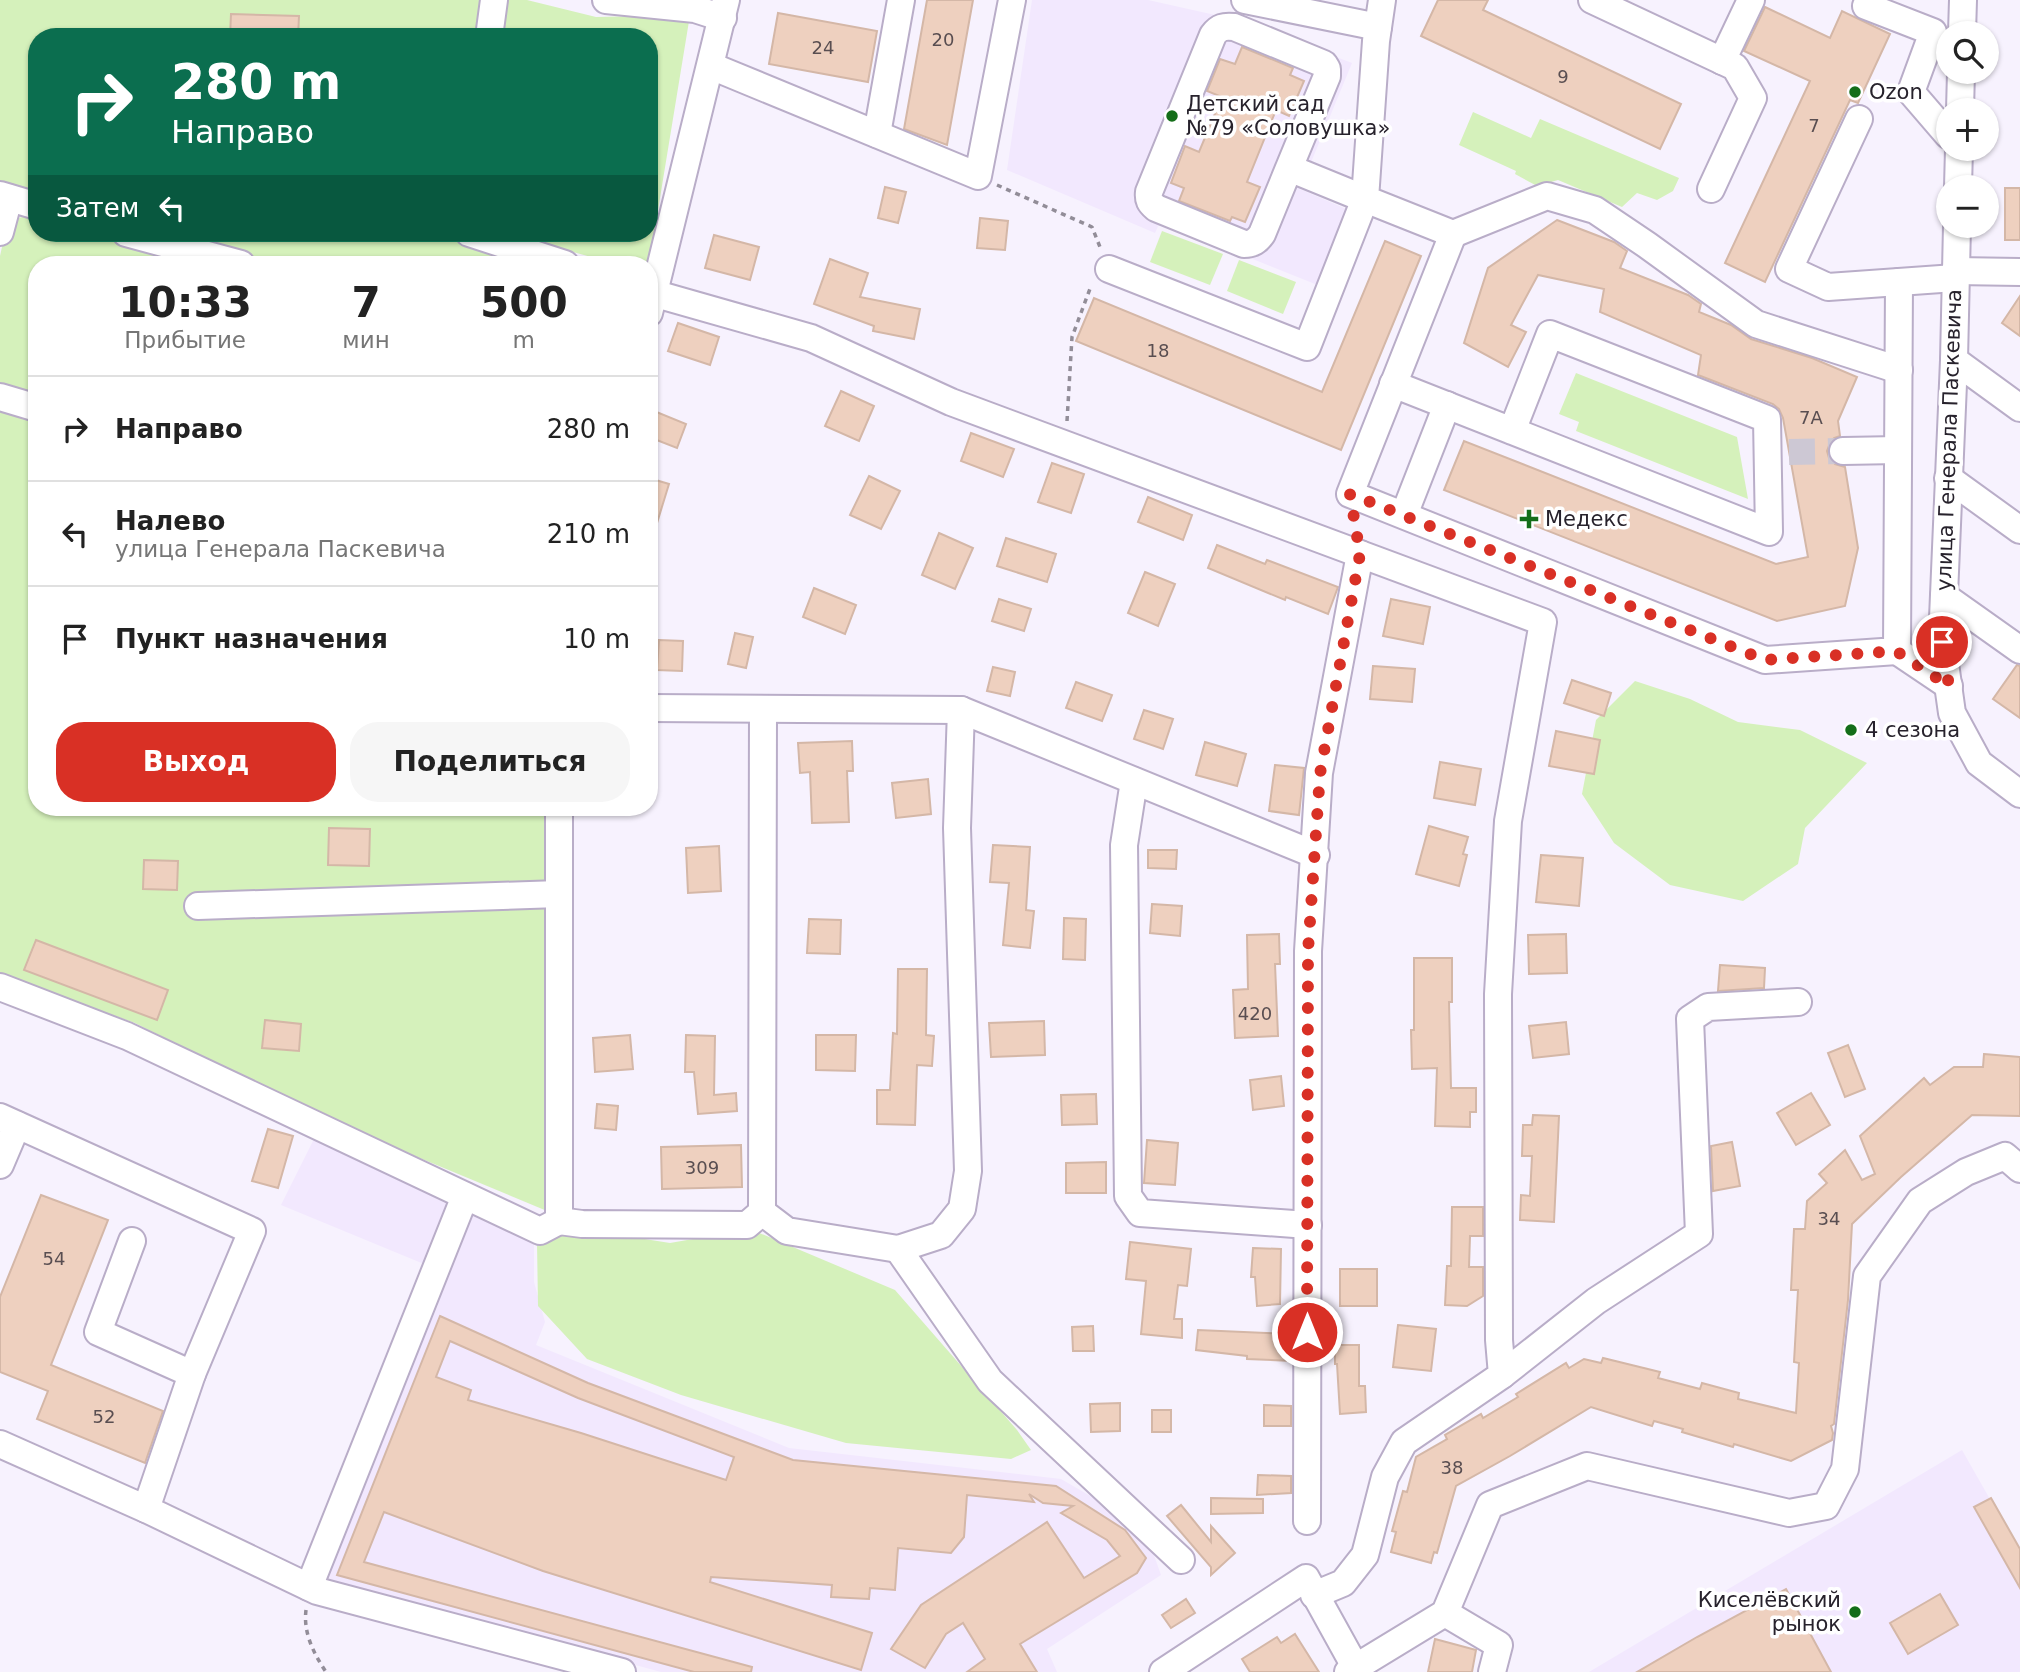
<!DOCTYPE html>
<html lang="ru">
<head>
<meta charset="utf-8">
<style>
	:root { --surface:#fff; --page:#f6f6f6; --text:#222; --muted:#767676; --line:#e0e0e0; --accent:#d93025 }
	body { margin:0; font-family:"DejaVu Sans",sans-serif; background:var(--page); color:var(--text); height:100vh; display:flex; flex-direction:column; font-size:26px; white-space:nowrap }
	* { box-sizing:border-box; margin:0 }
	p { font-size:23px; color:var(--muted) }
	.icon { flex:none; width:38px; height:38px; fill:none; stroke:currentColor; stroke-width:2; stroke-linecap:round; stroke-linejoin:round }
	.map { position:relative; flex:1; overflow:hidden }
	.side { position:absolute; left:28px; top:256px; width:630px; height:560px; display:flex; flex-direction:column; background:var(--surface); border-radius:28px; box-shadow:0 2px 5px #0004 }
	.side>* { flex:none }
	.hud { position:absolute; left:28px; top:28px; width:630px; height:214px; border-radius:28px; box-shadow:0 2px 5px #0004; background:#0b6e4f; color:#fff; overflow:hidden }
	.tools { position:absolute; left:1936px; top:21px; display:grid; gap:14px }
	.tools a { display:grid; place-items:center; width:63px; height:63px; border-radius:50%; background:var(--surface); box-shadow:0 2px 5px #0004; font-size:35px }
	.pin { position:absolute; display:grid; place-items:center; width:60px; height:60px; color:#fff; margin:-30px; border:4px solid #fff; border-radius:50%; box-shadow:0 2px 7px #0007 }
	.me { position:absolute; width:77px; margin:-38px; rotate:0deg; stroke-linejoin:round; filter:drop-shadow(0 0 5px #0008) }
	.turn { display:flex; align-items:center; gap:24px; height:147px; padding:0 28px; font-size:32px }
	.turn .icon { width:91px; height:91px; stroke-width:2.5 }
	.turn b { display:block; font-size:49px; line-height:60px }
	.then { display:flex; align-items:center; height:66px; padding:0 28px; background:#0003; gap:14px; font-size:26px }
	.eta { display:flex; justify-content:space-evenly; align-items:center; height:119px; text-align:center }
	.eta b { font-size:42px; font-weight:600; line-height:49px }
	.primary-button { display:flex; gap:14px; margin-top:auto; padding:14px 28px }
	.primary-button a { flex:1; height:80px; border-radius:28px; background:var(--accent); color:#fff; font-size:28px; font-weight:600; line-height:80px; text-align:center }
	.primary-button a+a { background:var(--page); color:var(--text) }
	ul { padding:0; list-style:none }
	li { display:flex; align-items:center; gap:21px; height:105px; padding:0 28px; border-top:2px solid var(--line) }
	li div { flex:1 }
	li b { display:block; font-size:26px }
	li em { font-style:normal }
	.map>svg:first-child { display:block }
	.built { fill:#f2e8fe }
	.green { fill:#d5f1bb }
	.building { fill:#eed0bf; stroke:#d4b7a7; stroke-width:2; fill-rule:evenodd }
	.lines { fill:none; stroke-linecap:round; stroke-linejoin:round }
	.minor-tunnel { stroke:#cdc8d4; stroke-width:26; stroke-dasharray:26 13; stroke-linecap:butt }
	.minor-casing { stroke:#b9adc8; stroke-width:30 }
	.path { stroke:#928d98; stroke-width:3.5; stroke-dasharray:5 5; stroke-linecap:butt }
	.minor { stroke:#fff; stroke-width:26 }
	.route { stroke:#d93025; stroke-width:12; stroke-dasharray:0 21.6 }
	.poi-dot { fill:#146e19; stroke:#fff; stroke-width:2.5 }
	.labels { text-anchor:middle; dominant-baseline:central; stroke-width:7; stroke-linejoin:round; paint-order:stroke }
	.number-label { font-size:18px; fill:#594e51 }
	.poi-label { font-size:21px; fill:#27222c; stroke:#fff; text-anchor:start }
	.street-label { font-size:21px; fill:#27222c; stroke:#fff }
</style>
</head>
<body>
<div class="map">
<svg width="2020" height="1672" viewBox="0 0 2020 1672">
	<rect width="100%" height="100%" fill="#f7f2fe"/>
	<!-- built -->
	<g class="built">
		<polygon points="1032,0 1148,0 1242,21 1352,63 1300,189 1351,211 1320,286 1160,222 1155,233 1007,170"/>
		<polygon points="314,1139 534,1238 534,1282 545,1322 536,1345 789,1448 1061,1479 1144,1527 1161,1575 1047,1649 1057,1672 661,1672 320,1579 438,1305 436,1269 281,1205"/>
		<polygon points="1962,1450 2020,1552 2020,1672 1589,1672"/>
	</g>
	<!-- green -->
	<g class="green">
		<polygon points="0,0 490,0 484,37 37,37 37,200 0,190"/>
		<polygon points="506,0 527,0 596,17 690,15 649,265 617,264 503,233 649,233 649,37 500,37"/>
		<polygon points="1473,112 1531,138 1540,119 1679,178 1673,191 1657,200 1637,193 1622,207 1558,180 1537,186 1515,174 1516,171 1459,145"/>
		<polygon points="37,214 37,233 100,233 206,264 37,264 37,403 0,392 0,256 8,220"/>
		<polygon points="1162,231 1223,254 1210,285 1150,262"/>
		<polygon points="143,233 460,233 553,264 245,264"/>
		<polygon points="1239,260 1296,282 1283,314 1227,291"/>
		<polygon points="1576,373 1737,437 1748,499 1576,431 1579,422 1559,414"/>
		<polygon points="0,411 37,422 37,807 554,807 547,1211 321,1117 135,1023 0,975"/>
		<polygon points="1635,681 1690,699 1738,722 1800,730 1867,763 1805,828 1798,864 1743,901 1670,885 1614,843 1582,794 1596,720"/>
		<polygon points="575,1228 670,1243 750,1229 895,1290 1017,1430 1031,1450 1011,1459 846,1443 681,1395 587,1359 538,1306 537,1242"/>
	</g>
	<!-- building -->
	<g class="building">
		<polygon points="927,0 973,0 947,145 904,129"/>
		<polygon points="1438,0 1488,0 1483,10 1681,104 1660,149 1421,36"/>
		<polygon points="1765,7 1830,38 1842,11 1890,34 1858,103 1850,100 1765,282 1725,263 1810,81 1744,51"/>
		<polygon points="778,13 877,31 868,82 769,64"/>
		<polygon points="231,14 299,16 298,37 230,37"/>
		<polygon points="1242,47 1293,68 1290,75 1304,81 1289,116 1276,110 1247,182 1260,187 1245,222 1232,217 1230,221 1179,201 1184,188 1171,183 1185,146 1199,152 1222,97 1207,91 1220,59 1235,64"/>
		<polygon points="885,187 906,192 898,223 878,218"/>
		<rect x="2005" y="188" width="15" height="52"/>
		<polygon points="980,218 1008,221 1005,250 977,248"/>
		<polygon points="1557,220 1614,242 1627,251 1620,268 1688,295 1701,304 1699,312 1731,325 1751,339 1812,358 1857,377 1838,421 1840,436 1834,438 1830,443 1827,451 1829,458 1835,464 1845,467 1858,548 1845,606 1777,621 1444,490 1464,441 1776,564 1808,557 1783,418 1779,409 1773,404 1698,375 1701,355 1600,312 1604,289 1538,275 1511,325 1526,332 1508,367 1464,343 1488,268"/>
		<polygon points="714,235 759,247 750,280 705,268"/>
		<polygon points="1385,241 1421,256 1341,450 1076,341 1094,298 1322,392"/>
		<polygon points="830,259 868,273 860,297 920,309 914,339 873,331 874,326 814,304"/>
		<polygon points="2020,296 2020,336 2002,323"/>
		<polygon points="678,323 719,337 710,365 668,351"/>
		<polygon points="841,391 874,406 859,441 825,426"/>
		<polygon points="654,411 686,424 677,448 649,437 649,422"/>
		<polygon points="971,433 1014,449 1003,477 961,461"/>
		<polygon points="1052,463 1084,474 1071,513 1038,502"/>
		<polygon points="869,476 900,491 881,529 850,515"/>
		<polygon points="649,478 669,484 653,536 649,536"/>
		<polygon points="1148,497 1192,515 1183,540 1138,522"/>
		<polygon points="939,533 973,548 955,589 922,575"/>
		<polygon points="1006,538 1056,554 1047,582 997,566"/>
		<polygon points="1217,545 1265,564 1267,560 1338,587 1328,614 1286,597 1285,600 1208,568"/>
		<polygon points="1145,572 1175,584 1158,626 1128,613"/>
		<polygon points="814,588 856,605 845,634 803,617"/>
		<polygon points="999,599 1031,609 1024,631 992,621"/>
		<polygon points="1391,599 1430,607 1423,644 1383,636"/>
		<polygon points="735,633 753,637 746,668 728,664"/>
		<polygon points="659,640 683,641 682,671 657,670"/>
		<polygon points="2017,665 2020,666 2020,718 1993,699"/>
		<polygon points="1373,666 1415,669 1412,702 1370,699"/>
		<polygon points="993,667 1015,672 1010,696 987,691"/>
		<polygon points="1572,680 1611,693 1604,716 1564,703"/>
		<polygon points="1076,682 1112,695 1102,721 1066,708"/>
		<polygon points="1144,710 1173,719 1163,749 1134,739"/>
		<polygon points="1556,731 1600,740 1594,774 1549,766"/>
		<polygon points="852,741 853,771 847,771 849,822 812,823 810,772 800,773 798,743"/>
		<polygon points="1205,742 1246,754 1237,786 1196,775"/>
		<polygon points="1440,762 1481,769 1475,805 1434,798"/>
		<polygon points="1275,765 1304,768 1299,815 1269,811"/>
		<polygon points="928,779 931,814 896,818 892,783"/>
		<polygon points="1429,826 1468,837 1463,854 1467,855 1459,886 1416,874"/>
		<polygon points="329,828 370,829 369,866 328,865"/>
		<polygon points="993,845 1030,847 1026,910 1034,911 1030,948 1003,945 1009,883 990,882"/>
		<polygon points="719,846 721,891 688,893 686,848"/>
		<polygon points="1148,850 1177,850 1176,869 1148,868"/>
		<polygon points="1541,855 1583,858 1579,906 1536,902"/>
		<polygon points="144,860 178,861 177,890 143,889"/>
		<polygon points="1152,904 1182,906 1180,936 1150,933"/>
		<polygon points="1064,918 1086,919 1085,960 1063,959"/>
		<polygon points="809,919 841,920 840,954 807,953"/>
		<polygon points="1279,934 1280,964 1275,964 1278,1036 1235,1038 1233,990 1248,989 1247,935"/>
		<polygon points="1566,934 1567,973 1529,974 1528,935"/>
		<polygon points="36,940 168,990 157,1020 24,970"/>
		<polygon points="1414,958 1452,958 1452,1002 1449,1002 1451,1088 1476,1088 1476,1112 1470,1112 1470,1127 1435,1126 1437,1068 1412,1069 1411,1030 1414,1030"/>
		<polygon points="1720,965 1765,968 1764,988 1718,991"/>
		<polygon points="898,969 927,969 926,1035 934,1036 932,1066 917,1065 915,1125 877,1124 877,1090 890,1090 893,1033 897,1034"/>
		<polygon points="265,1020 301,1024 299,1051 262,1048"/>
		<polygon points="1044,1021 1045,1055 991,1057 989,1023"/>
		<polygon points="1566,1022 1569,1054 1533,1058 1529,1026"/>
		<polygon points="630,1035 633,1069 595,1072 593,1038"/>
		<polygon points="686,1035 715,1036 714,1095 736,1093 737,1111 698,1114 694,1072 685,1072"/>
		<polygon points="816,1035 856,1035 855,1071 816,1070"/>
		<polygon points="1848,1045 1865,1089 1845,1097 1828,1053"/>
		<polygon points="1984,1054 2020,1057 2020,1116 1972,1115 1901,1177 1852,1224 1848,1300 1834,1424 1831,1426 1833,1433 1832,1440 1791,1461 1734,1444 1733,1447 1682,1432 1683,1429 1654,1421 1652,1426 1591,1407 1510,1456 1456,1486 1437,1553 1434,1552 1431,1563 1391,1552 1396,1532 1392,1531 1403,1491 1407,1492 1416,1457 1447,1439 1445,1435 1481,1414 1483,1418 1518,1397 1516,1394 1566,1363 1569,1368 1584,1359 1601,1363 1603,1358 1660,1372 1658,1378 1700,1389 1702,1383 1739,1393 1738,1399 1796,1413 1799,1363 1794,1362 1798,1290 1791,1290 1794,1229 1805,1229 1807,1201 1827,1183 1819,1174 1845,1150 1862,1180 1875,1174 1860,1136 1924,1078 1930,1085 1954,1067 1983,1067"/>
		<polygon points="1281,1076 1284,1106 1253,1110 1250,1080"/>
		<polygon points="1811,1093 1830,1125 1796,1145 1777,1113"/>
		<polygon points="1096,1094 1097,1124 1062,1125 1061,1095"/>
		<polygon points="597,1104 618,1106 616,1130 595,1128"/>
		<polygon points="1533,1115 1559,1116 1554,1222 1520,1220 1521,1195 1530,1196 1532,1156 1522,1156 1523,1125 1532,1125"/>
		<polygon points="268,1129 293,1136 278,1188 252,1181"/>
		<polygon points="1147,1140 1178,1143 1175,1185 1144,1183"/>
		<polygon points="1732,1142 1740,1186 1713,1191 1711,1146"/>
		<polygon points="741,1145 742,1187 662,1189 661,1147"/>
		<polygon points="1106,1162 1106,1193 1066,1193 1066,1163"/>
		<polygon points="41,1195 108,1220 51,1365 163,1411 145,1463 37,1419 48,1391 0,1372 0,1297"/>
		<polygon points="1452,1207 1483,1207 1483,1236 1470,1236 1469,1267 1483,1267 1483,1296 1467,1306 1445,1305 1447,1266 1451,1266"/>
		<polygon points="1130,1242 1191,1249 1187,1286 1178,1285 1174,1319 1182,1319 1182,1338 1141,1334 1146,1281 1126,1279"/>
		<polygon points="1253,1248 1281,1249 1280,1304 1257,1306 1255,1277 1251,1277"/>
		<rect x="1340" y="1269" width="37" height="37"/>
		<path d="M440 1316 588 1383 793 1460 1056 1486 1125 1530 1146 1558 1137 1573 1020 1644 1037 1672H967L985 1659 963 1623 946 1634 925 1668 891 1649 921 1605 1047 1522 1084 1578 1120 1556 1107 1540 1061 1513 1073 1506 1043 1503 1029 1494 1034 1502 967 1495 964 1537 951 1553 898 1548 895 1590 870 1588 869 1599 831 1597 832 1585 711 1577 710 1582 872 1633 861 1670 543 1571 384 1512 364 1562 752 1667 751 1672H694L337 1575ZM450 1341 578 1398 734 1457 726 1480 581 1433 468 1400 471 1390 436 1377Z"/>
		<polygon points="1398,1325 1436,1329 1431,1371 1393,1367"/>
		<polygon points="1093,1326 1094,1351 1073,1351 1072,1327"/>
		<polygon points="1198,1330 1292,1334 1292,1361 1247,1359 1247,1356 1196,1350"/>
		<polygon points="1335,1345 1359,1345 1359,1386 1365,1386 1366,1412 1340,1414 1337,1364 1335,1364"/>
		<polygon points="1120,1403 1120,1431 1091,1432 1090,1404"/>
		<polygon points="1264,1405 1291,1406 1291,1426 1264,1426"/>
		<rect x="1152" y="1410" width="19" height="22"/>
		<polygon points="1258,1475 1291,1476 1291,1493 1257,1495"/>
		<polygon points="1211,1498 1263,1499 1263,1513 1211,1514"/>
		<polygon points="1991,1498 2020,1549 2020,1588 1974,1507"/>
		<polygon points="1181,1505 1211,1542 1211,1526 1235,1553 1211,1575 1211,1567 1167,1516"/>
		<polygon points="1786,1589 1831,1672 1637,1672 1697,1637"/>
		<polygon points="1940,1594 1958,1625 1908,1654 1890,1623"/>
		<polygon points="1186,1599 1195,1613 1171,1628 1162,1615"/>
		<polygon points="1295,1634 1319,1672 1250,1672 1242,1659 1277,1637 1281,1643"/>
		<polygon points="1435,1639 1476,1650 1472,1672 1428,1672"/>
	</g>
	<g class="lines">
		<!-- minor-tunnel -->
		<polyline class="minor-tunnel" points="1789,452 1843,451"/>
		<!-- minor casing -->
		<g class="minor-casing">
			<g id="minor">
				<polyline points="606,0 695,9 723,18"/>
				<polyline points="1245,0 1378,27"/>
				<polyline points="1382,0 1376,41 1365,199 1453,234 1350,494 1765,660 1897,651 1899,282"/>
				<polyline points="1592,0 1735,67 1753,98 1711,189"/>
				<polyline points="1866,6 1933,32 1911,92 1948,135"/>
				<polyline points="1962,33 1963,0"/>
				<polyline points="489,37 494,0"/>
				<polyline points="1722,61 1751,0"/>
				<polyline points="711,66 978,176 1012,0"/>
				<polyline points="1960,110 1961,72"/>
				<polyline points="1859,119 1789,269 1828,287 1955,278"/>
				<polyline points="877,134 901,0"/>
				<polyline points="1958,187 1959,149"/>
				<polyline points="0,195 37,206"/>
				<polyline points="1957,226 1954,360 1942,642 1952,713 1979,763 2020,794"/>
				<polyline points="0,232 9,198"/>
				<polyline points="126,233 241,264"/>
				<polyline points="469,233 565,264"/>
				<polyline points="1453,234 1547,196 1595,210 1647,245 1756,324 1899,370"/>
				<path d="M1109 269 1307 347 1365 199 1289 168 1327 76V69L1324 64 1234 27C1224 26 1219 27 1213 35L1149 192C1148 200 1150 203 1156 208L1244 244C1253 244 1257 241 1262 234L1289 168"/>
				<polyline points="1955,271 2020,272"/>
				<polyline points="649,292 811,338 951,402 1543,622 1508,821 1498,994 1499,1340 1502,1375 1404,1442 1385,1477 1365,1555 1343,1583 1314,1595"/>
				<polyline points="649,313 726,0"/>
				<polyline points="1954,360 2020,408"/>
				<polyline points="1393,384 1769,532 1767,419 1550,334 1512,431"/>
				<polyline points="0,397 37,408"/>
				<polyline points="1843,451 1898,450"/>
				<polyline points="1948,478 2020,530"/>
				<polyline points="1404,515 1447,405"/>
				<polyline points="1944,596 2020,650"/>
				<polyline points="1897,651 1949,686"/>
				<polyline points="649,708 961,710 1316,855"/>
				<polyline points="1134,781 1124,845 1128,1196 1140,1213 1308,1225"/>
				<polyline points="198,906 559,894"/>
				<polyline points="0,987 127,1036 540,1231 559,1221 559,807"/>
				<polyline points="0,1117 252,1231 192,1374"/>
				<polyline points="0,1165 17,1125"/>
				<polyline points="762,1212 787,1231 898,1249 941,1235 962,1209 968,1171 957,828 961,710"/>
				<polyline points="762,1212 763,709"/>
				<polyline points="559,1221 582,1224 747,1225 762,1212"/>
				<polyline points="132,1241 98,1332 192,1374 146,1509 317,1591 622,1672"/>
				<polyline points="898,1249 990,1381 1181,1560"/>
				<polyline points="1502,1375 1596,1301 1699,1234 1690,1019 1708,1007 1798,1002"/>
				<polyline points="0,1444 146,1509"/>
				<polyline points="1307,1521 1308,951 1319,773 1360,554"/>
				<polyline points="309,1587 465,1196"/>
				<polyline points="1445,1613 1499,1645 1492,1672"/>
				<polyline points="1163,1672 1306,1578 1358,1672"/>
				<polyline points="1348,1672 1445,1613 1490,1505 1587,1466 1789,1513 1826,1506 1845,1469 1867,1276 1920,1201 1966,1172 2005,1156 2020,1169"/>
			</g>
		</g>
		<!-- path -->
		<g class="path">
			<polyline points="997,185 1092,227 1100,247"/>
			<polyline points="1067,421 1072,337 1091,286"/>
			<path d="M306 1610C303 1633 314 1654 326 1672"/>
		</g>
		<!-- minor -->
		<use href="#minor" class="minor"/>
	</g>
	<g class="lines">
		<!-- route -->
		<polyline class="route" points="1307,1332 1308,951 1320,774 1360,554 1350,494 1765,660 1896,651 1949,686 1942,642"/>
	</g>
	<!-- markers -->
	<g class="poi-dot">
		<circle cx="1855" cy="92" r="7"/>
		<circle cx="1172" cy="116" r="7"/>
		<path d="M1525.5 508.5h7v7h7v7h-7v7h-7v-7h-7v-7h7z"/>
		<circle cx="1851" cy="730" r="7"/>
		<circle cx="1855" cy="1612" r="7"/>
	</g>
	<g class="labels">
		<!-- number labels -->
		<g class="number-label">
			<text x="943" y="39">20</text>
			<text x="823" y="47">24</text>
			<text x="1563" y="76">9</text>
			<text x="1814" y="125">7</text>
			<text x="1158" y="350">18</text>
			<text x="1811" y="417">7А</text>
			<text x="1255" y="1013">420</text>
			<text x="702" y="1167">309</text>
			<text x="1829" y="1218">34</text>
			<text x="54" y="1258">54</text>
			<text x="104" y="1416">52</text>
			<text x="1452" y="1467">38</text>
		</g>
		<!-- poi labels -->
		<g class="poi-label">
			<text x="1869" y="92">Ozon</text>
			<text x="1186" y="104">Детский сад<tspan x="1186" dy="24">№79 «Соловушка»</tspan></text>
			<text x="1545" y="519">Медекс</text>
			<text x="1865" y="730">4 сезона</text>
			<text x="1841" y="1600" text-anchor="end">Киселёвский<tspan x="1841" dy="24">рынок</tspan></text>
		</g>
		<!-- street labels -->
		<g class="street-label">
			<text transform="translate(1949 440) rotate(-88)">улица Генерала Паскевича</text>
		</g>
	</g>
</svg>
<div class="tools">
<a><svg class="icon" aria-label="search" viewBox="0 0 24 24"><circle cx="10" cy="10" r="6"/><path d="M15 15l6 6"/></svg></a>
<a>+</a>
<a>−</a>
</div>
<div class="pin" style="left:1942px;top:642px;background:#d93025"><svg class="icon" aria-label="arrive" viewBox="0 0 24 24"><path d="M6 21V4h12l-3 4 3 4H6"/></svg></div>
<svg class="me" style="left:1307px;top:1332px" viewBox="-20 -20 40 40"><circle r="17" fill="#d93025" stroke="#fff" stroke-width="3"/><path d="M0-11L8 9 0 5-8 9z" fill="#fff"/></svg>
<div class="hud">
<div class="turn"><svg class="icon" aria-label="right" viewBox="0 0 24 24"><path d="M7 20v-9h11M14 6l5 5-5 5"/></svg><div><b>280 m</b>Направо</div></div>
<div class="then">Затем<svg class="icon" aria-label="left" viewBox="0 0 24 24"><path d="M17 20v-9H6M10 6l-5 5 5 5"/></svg></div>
</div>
<section class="side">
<div class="eta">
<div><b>10:33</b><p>Прибытие</p></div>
<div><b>7</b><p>мин</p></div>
<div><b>500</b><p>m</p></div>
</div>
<ul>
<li><svg class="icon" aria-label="right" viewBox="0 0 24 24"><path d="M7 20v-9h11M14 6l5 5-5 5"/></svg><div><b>Направо</b></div><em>280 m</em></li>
<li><svg class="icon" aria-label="left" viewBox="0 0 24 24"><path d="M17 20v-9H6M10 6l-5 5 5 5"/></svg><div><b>Налево</b><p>улица Генерала Паскевича</p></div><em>210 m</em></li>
<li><svg class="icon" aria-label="arrive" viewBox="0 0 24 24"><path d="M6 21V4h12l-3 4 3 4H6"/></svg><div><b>Пункт назначения</b></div><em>10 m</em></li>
</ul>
<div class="primary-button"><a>Выход</a><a>Поделиться</a></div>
</section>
</div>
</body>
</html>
